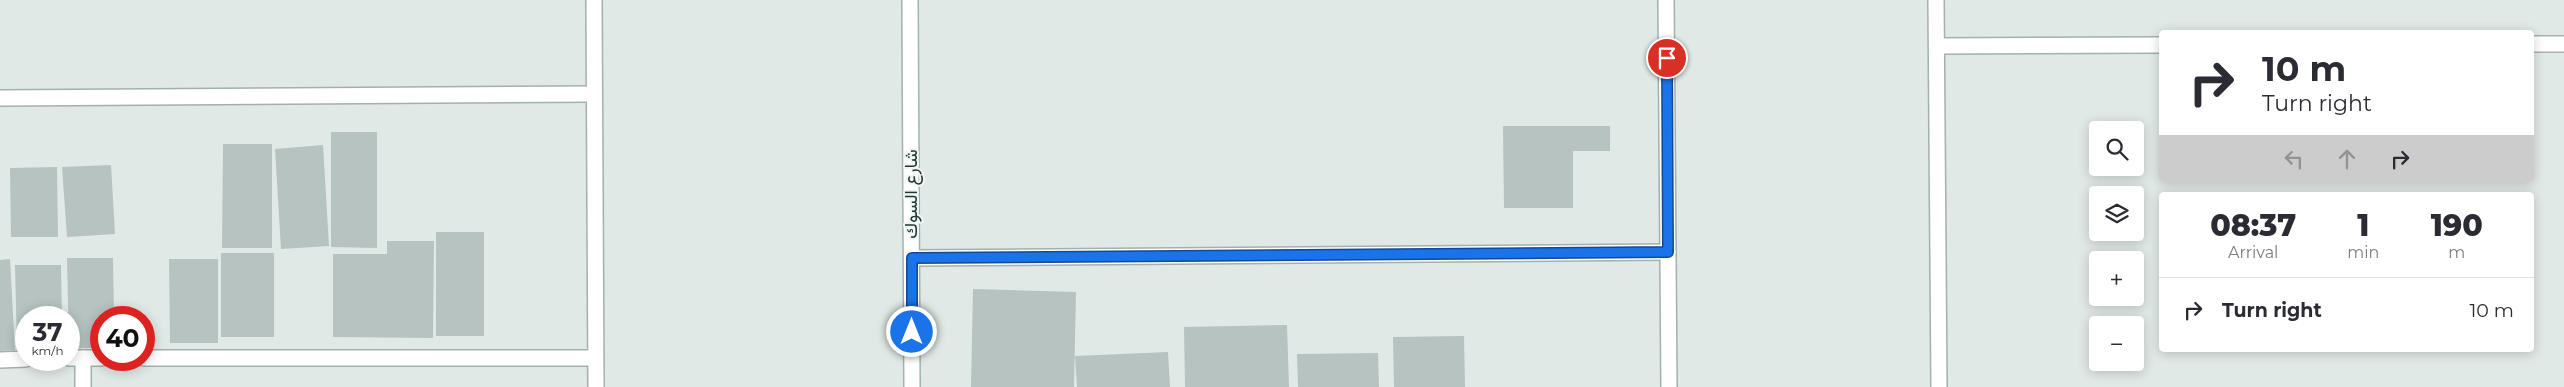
<!DOCTYPE html>
<html lang="en">
<head>
<meta charset="utf-8">
<style>
	:root { --surface:#fff; --page:#f7f7f7; --text:#2b2b33; --muted:#7c7c81; --line:#e1e1e2 }
	body { margin:0; font-family:Montserrat,Vazirmatn,sans-serif; background:var(--page); color:var(--text); height:100vh; display:flex; flex-direction:column; font-size:19px; white-space:nowrap }
	* { box-sizing:border-box; margin:0 }
	p { font-size:16px; color:var(--muted) }
	.icon { flex:none; width:28px; height:28px; fill:none; stroke:currentColor; stroke-width:2; stroke-linecap:round; stroke-linejoin:round }
	.map { position:relative; flex:1; overflow:hidden }
	.details { position:absolute; left:2159px; top:192px; width:375px; height:160px; display:flex; flex-direction:column; background:var(--surface); border-radius:5px; box-shadow:0 2px 12px #0003 }
	.details>* { flex:none }
	.hud { position:absolute; left:2159px; top:30px; width:375px; height:152px; border-radius:5px; box-shadow:0 2px 12px #0003; background:#fff; color:var(--text); overflow:hidden }
	.tools { position:absolute; left:2089px; top:121px; display:grid; gap:10px }
	.tools a { display:grid; place-items:center; width:55px; height:55px; border-radius:5px; background:var(--surface); box-shadow:0 2px 12px #0003; font-size:25px }
	.speed { position:absolute; left:15px; top:306px; display:flex; gap:10px; font-size:25px; font-weight:700; text-align:center }
	.speed>* { display:grid; place-content:center; width:65px; height:65px; border-radius:50%; background:var(--surface); box-shadow:0 2px 12px #0003; line-height:1 }
	.speed small { font-size:12px; font-weight:400 }
	.speed .limit { border:8px solid #d22; background:#fff; color:#111 }
	.pin { position:absolute; display:grid; place-items:center; width:42px; height:42px; color:#fff; margin:-21px; border:2px solid #fff; border-radius:50%; box-shadow:0 1px 5px #0007 }
	.me { position:absolute; width:55px; margin:-28px; rotate:0deg; stroke-linejoin:round; filter:drop-shadow(0 0 4px #0008) }
	.turn { display:flex; align-items:center; gap:18px; height:105px; padding:0 20px; font-size:22px }
	.turn .icon { width:65px; height:65px; stroke-width:2.5 }
	.turn b { display:block; font-size:35px; line-height:42px }
	.lanes { display:flex; align-items:center; height:48px; padding:0 20px; background:#0003; justify-content:center; gap:25px; direction:ltr }
	.lanes .off { opacity:.35 }
	.eta { display:flex; justify-content:space-evenly; align-items:center; height:85px; text-align:center }
	.eta b { font-size:30px; font-weight:800; line-height:35px }
	ul { padding:0; list-style:none }
	li { display:flex; align-items:center; gap:15px; height:65px; padding:0 20px; border-top:1px solid var(--line) }
	li div { flex:1 }
	li b { display:block; font-size:19px }
	li em { font-style:normal }
	.map>svg:first-child { display:block }
	.building { fill:#b6c3c0 }
	.lines { fill:none; stroke-linecap:round; stroke-linejoin:round }
	.street-casing { stroke:#a4b0ad; stroke-width:18 }
	.secondary-casing { stroke:#a1b3af; stroke-width:18 }
	.street { stroke:#fff; stroke-width:15 }
	.secondary { stroke:#fff; stroke-width:15 }
	.route-casing { stroke:#114b97; stroke-width:12 }
	.route { stroke:#1a73e8; stroke-width:9 }
	.labels { text-anchor:middle; dominant-baseline:central; stroke-width:4; stroke-linejoin:round; paint-order:stroke }
	.street-label { font-size:18px; fill:#233735; stroke:#f0f6f4 }
</style>
</head>
<body>
<div class="map">
<svg width="2564" height="387" viewBox="0 0 2564 387">
	<rect width="100%" height="100%" fill="#e0e9e6"/>
	<!-- building -->
	<g class="building">
		<polygon points="1503,126 1610,126 1610,151 1573,151 1573,208 1504,208"/>
		<polygon points="331,132 377,132 377,248 331,247"/>
		<polygon points="223,144 272,144 272,248 222,248"/>
		<polygon points="323,145 329,246 281,249 275,149"/>
		<polygon points="111,165 115,234 67,237 62,167"/>
		<polygon points="57,167 58,237 11,237 10,168"/>
		<rect x="436" y="232" width="48" height="104"/>
		<polygon points="387,241 434,241 433,338 333,337 333,254 387,254"/>
		<rect x="221" y="253" width="53" height="84"/>
		<polygon points="67,258 113,258 114,318 101,318 101,348 69,348"/>
		<polygon points="10,259 15,350 0,351 0,260"/>
		<polygon points="169,259 218,259 218,343 170,343"/>
		<polygon points="15,265 61,265 62,318 26,318 26,348 17,349"/>
		<polygon points="973,289 1076,292 1074,387 971,387"/>
		<polygon points="1287,325 1289,387 1185,387 1184,327"/>
		<polygon points="1464,336 1465,387 1394,387 1393,337"/>
		<polygon points="1168,352 1170,387 1077,387 1075,356"/>
		<polygon points="1378,353 1379,387 1298,387 1297,354"/>
	</g>
	<g class="lines">
		<!-- street casing -->
		<g class="street-casing">
			<g id="street">
				<polyline points="594,0 596,387"/>
				<polyline points="1666,0 1669,387"/>
				<polyline points="1936,0 1939,387"/>
				<polyline points="2531,44 2564,44"/>
				<polyline points="1937,46 2161,45"/>
				<polyline points="0,98 594,94"/>
				<polyline points="912,258 1668,252"/>
				<polyline points="69,358 101,358"/>
				<polyline points="83,358 83,387"/>
				<polyline points="144,358 595,358"/>
				<polyline points="0,360 26,359"/>
			</g>
		</g>
		<!-- secondary casing -->
		<g class="secondary-casing">
			<polyline id="secondary" points="910,0 912,387"/>
		</g>
		<!-- street -->
		<use href="#street" class="street"/>
		<!-- secondary -->
		<use href="#secondary" class="secondary"/>
	</g>
	<g class="lines">
		<!-- route casing -->
		<g class="route-casing">
			<polyline id="route" points="912,332 912,258 1668,252 1667,58"/>
		</g>
		<!-- route -->
		<use href="#route" class="route"/>
	</g>
	<g class="labels">
		<!-- street labels -->
		<g class="street-label">
			<text transform="translate(911 194) rotate(-90)">شارع السوك</text>
		</g>
	</g>
</svg>
<div class="tools">
<a><svg class="icon" aria-label="search" viewBox="0 0 24 24"><circle cx="10" cy="10" r="6"/><path d="M15 15l6 6"/></svg></a>
<a><svg class="icon" aria-label="layers" viewBox="0 0 24 24"><path d="M12 4l9 5-9 5-9-5zM3 14l9 5 9-5"/></svg></a>
<a>+</a>
<a>−</a>
</div>
<div class="speed"><div>37<small>km/h</small></div><div class="limit">40</div></div>
<div class="pin" style="left:1667px;top:58px;background:#d93025"><svg class="icon" aria-label="arrive" viewBox="0 0 24 24"><path d="M6 21V4h12l-3 4 3 4H6"/></svg></div>
<svg class="me" style="left:912px;top:332px" viewBox="-20 -20 40 40"><circle r="17" fill="#1a73e8" stroke="#fff" stroke-width="3"/><path d="M0-11L8 9 0 5-8 9z" fill="#fff"/></svg>
<div class="hud">
<div class="turn"><svg class="icon" aria-label="right" viewBox="0 0 24 24"><path d="M7 20v-9h11M14 6l5 5-5 5"/></svg><div><b>10 m</b>Turn right</div></div>
<div class="lanes"><svg class="icon off" aria-label="left" viewBox="0 0 24 24"><path d="M17 20v-9H6M10 6l-5 5 5 5"/></svg><svg class="icon off" aria-label="ahead" viewBox="0 0 24 24"><path d="M12 20V5M6 11l6-6 6 6"/></svg><svg class="icon" aria-label="right" viewBox="0 0 24 24"><path d="M7 20v-9h11M14 6l5 5-5 5"/></svg></div>
</div>
<section class="details">
<div class="eta">
<div><b>08:37</b><p>Arrival</p></div>
<div><b>1</b><p>min</p></div>
<div><b>190</b><p>m</p></div>
</div>
<ul>
<li><svg class="icon" aria-label="right" viewBox="0 0 24 24"><path d="M7 20v-9h11M14 6l5 5-5 5"/></svg><div><b>Turn right</b></div><em>10 m</em></li>
</ul>
</section>
</div>
</body>
</html>
